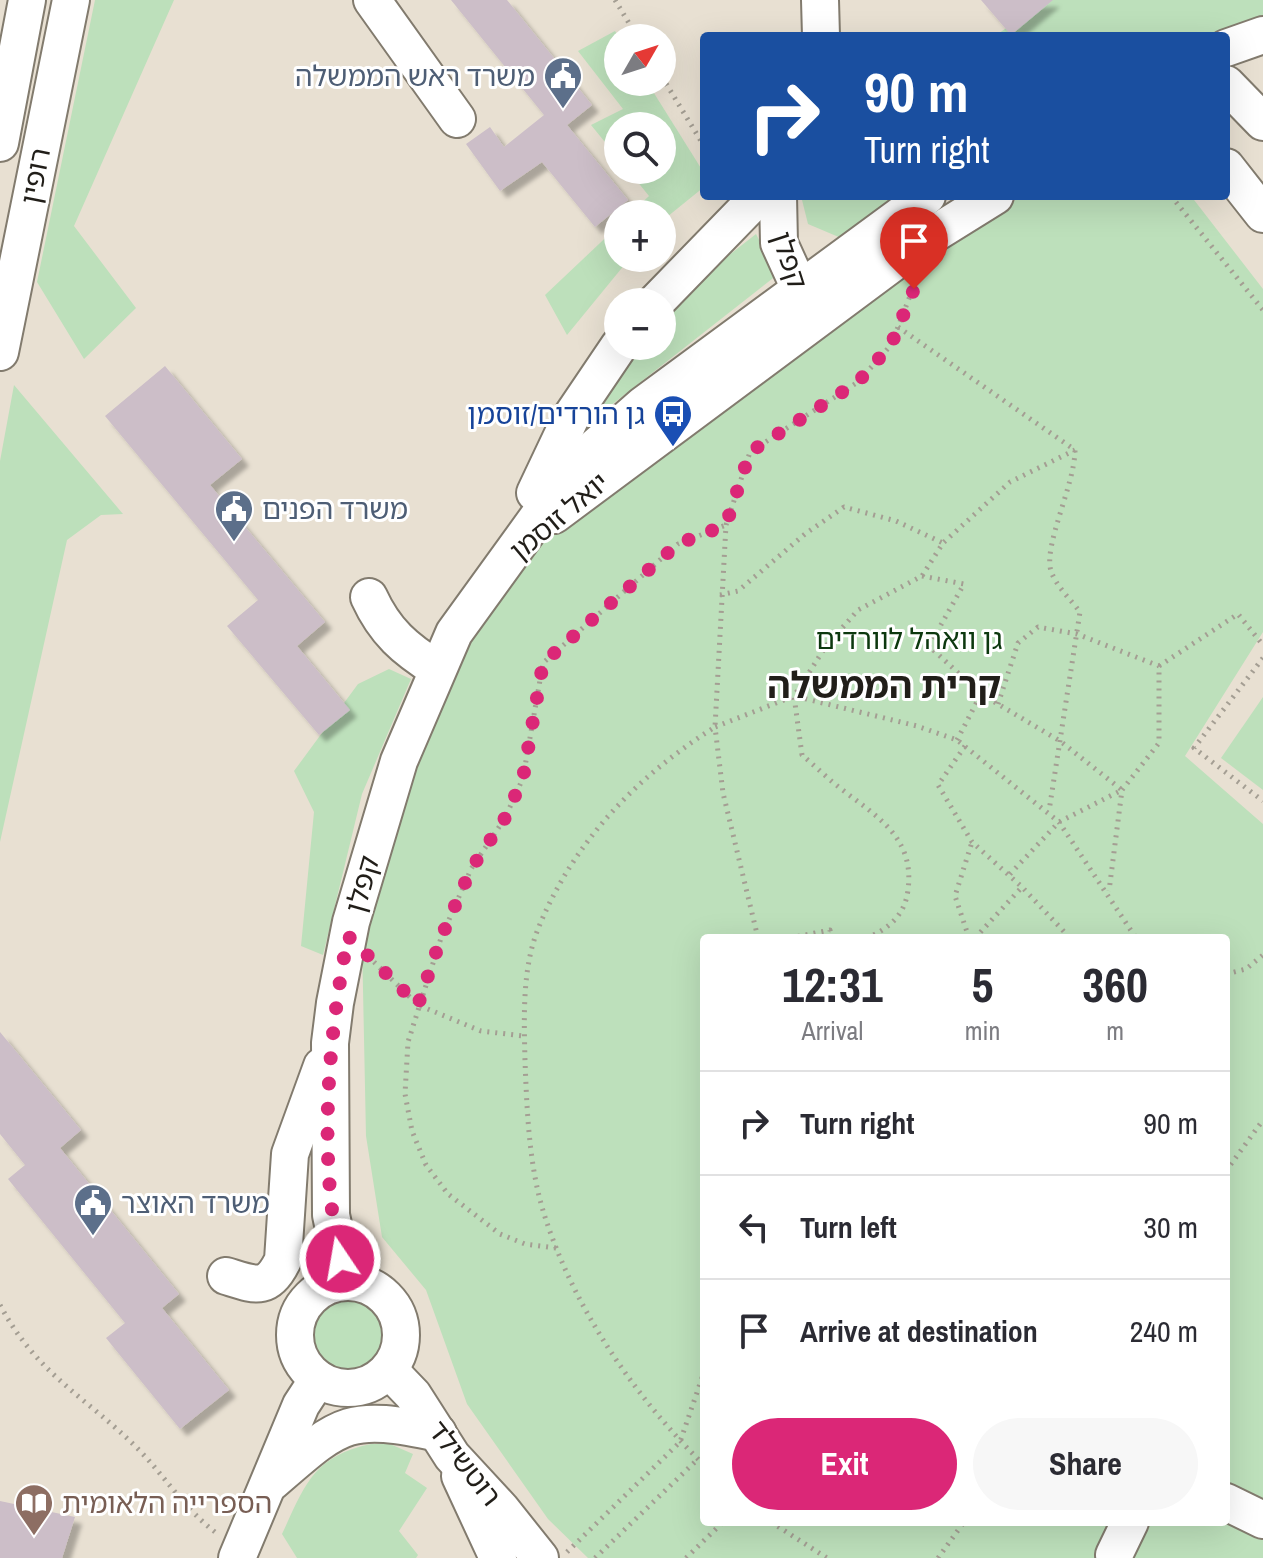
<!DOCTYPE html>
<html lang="en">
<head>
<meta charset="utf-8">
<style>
	:root { --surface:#fff; --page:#f7f7f7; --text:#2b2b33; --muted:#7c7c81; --line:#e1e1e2; --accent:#db2777 }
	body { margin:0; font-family:"Archivo Narrow","Noto Sans Hebrew",sans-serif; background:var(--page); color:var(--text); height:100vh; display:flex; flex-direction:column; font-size:30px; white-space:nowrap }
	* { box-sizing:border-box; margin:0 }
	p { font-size:26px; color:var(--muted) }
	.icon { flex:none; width:44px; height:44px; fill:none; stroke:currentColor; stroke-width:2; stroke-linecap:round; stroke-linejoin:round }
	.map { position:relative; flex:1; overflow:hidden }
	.details { position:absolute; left:700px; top:934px; width:530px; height:592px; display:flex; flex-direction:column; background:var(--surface); border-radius:8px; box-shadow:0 8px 32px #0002 }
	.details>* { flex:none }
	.hud { position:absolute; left:700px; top:32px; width:530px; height:168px; border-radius:8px; box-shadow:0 8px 32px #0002; background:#1a4fa0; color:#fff; overflow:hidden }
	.needle { width:52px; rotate:51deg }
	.fabs { position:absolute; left:604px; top:24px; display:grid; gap:16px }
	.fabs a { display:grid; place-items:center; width:72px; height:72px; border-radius:50%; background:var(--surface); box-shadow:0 8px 32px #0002; font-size:40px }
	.pin { position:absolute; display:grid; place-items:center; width:68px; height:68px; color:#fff; margin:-82px -34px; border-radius:50% 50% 50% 0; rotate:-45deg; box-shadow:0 0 8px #0007 }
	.pin .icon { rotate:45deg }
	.me { position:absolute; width:88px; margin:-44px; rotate:348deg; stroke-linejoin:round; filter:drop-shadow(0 0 6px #0008) }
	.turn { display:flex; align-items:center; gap:28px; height:168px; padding:0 32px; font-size:36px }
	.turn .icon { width:104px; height:104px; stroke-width:2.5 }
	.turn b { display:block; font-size:56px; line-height:68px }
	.eta { display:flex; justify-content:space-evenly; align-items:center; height:136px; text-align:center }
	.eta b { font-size:48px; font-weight:700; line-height:56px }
	.action { display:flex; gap:16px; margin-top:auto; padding:16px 32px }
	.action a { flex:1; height:92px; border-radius:48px; background:var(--accent); color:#fff; font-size:32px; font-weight:700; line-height:92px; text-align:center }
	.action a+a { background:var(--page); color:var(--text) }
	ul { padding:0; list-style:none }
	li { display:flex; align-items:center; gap:24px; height:104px; padding:0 32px; border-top:2px solid var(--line) }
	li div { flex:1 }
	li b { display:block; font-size:30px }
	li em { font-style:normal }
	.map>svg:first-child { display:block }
	.green { fill:#bde0bb; fill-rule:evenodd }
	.building { fill:#ccbec8; filter:url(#shadow) }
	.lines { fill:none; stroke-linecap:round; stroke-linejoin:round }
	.minor-casing { stroke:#827b6e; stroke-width:40 }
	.path { stroke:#a49e93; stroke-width:5; stroke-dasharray:2 6; stroke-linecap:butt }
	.minor { stroke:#fff; stroke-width:36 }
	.route { stroke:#db2777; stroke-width:14; stroke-dasharray:0 25.2 }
	.labels { text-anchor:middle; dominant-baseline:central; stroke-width:6; stroke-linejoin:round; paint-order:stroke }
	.service-label { font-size:28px; fill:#4e5e75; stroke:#fff; text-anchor:start }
	.street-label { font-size:28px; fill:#211e19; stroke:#fff }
	.transit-label { font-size:28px; fill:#164399; stroke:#fff; text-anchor:end }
	.park-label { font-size:28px; fill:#0c380e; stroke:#fff }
	.education-label { font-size:28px; fill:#785e54; stroke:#fff; text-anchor:start }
	.district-label { font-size:36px; font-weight:bold; fill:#211e19; stroke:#fff }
</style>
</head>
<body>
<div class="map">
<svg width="1263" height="1558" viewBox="0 0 1263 1558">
	<defs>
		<filter id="shadow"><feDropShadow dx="7" dy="7" stdDeviation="2" flood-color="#0004"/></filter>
	</defs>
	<rect width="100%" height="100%" fill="#e8e0d2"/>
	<!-- green -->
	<g class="green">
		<polygon points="95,0 174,0 74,226 136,308 84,359 37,282"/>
		<polygon points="1045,0 1263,0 1263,20 1212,36 995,36"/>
		<polygon points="615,31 619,38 618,82 647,82 704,173 704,187 662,221 662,214 630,214 649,196 628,170 662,170 662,126 618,126 618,158 591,125 623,109 578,51"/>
		<polygon points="801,196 901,196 841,238 808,224"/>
		<path d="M1022 196H1191L1263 289V632L1185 756 1263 824V1558H588L548 1519 467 1404 426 1290 382 1237 366 1136 362 940 404 779 453 658 513 563 938 246ZM704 938H1226V1522H704Z"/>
		<polygon points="618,226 618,258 630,258 567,335 545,295"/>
		<polygon points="756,234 777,275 596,417 639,346 662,346 662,317 687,288"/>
		<polygon points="14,385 123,514 101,515 67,540 0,842 0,461"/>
		<polygon points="389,669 411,679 362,794 323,955 301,946 314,812 294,771 358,684"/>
		<polygon points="1263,697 1263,790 1221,758"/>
		<circle cx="350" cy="1333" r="40"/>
		<path d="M371 1444H390L413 1454 405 1473 427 1488 399 1531 418 1555 416 1558H297L282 1534C305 1485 313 1456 371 1444Z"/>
	</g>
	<!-- building -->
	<g class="building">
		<polygon points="451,0 507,0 592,105 567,125 628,200 595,227 542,162 500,191 466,144 490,127 504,147 544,115"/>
		<polygon points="981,0 1053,0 1011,35"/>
		<polygon points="165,366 242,459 210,485 325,622 297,646 350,710 319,735 227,626 258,600 105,416"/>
		<polygon points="0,1032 81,1130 60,1148 179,1294 162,1308 229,1390 180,1429 106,1338 125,1323 8,1179 25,1165 0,1134"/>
		<polygon points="0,1501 75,1517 62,1558 0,1558"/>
	</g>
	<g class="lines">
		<!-- minor casing -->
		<g class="minor-casing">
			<g id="minor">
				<polyline points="372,0 457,119"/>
				<polyline points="820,0 821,36"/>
				<polyline points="1226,48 1263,35"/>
				<polyline points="1226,84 1263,122"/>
				<polyline points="0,143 27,0"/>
				<polyline points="1226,167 1263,214"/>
				<polyline points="778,196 779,243 810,311"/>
				<polyline points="656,302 759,196"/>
				<polyline points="0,352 71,0"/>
				<polyline points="535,493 571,417 619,346"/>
				<polyline points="554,515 921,242 995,196"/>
				<path d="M369 597C385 632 405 649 437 669"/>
				<path d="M226 1276C255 1285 268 1292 283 1260L290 1154 322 1066"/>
				<polyline points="345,1281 331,1215 330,1043 335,1003 351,922 399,761 454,633 577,463 643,405 927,196"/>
				<circle cx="348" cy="1335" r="53"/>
				<polyline points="389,1370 413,1395 452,1456 501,1509 540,1558"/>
				<polyline points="460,1476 498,1558"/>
				<path d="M272 1482C340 1423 347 1413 438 1433"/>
				<polyline points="1226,1502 1263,1520"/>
				<polyline points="1114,1555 1130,1522"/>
				<polyline points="237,1558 301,1405 318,1379"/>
			</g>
		</g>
		<!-- path -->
		<g class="path">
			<polyline points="615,0 638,38"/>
			<polyline points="662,77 704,146"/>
			<polyline points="1171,196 1263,310"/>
			<path d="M898 327 1075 450C1075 484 1043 546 1051 571 1056 586 1071 600 1080 612L1049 811"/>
			<polyline points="922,576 964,584 929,646 981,694 1060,741 1122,790 1059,822 1009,875"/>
			<polyline points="720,595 738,591 805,534 844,507 896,521 943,543"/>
			<polyline points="1263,658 1194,748 1263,801"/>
			<polyline points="1159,666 1238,614 1263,645"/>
			<polyline points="998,704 1018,643 1038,627 1077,634 1159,666 1159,743 1122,790 1109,891"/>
			<polyline points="957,740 981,694"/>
			<polyline points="965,746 938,785 972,842 1022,887 1070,938"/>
			<polyline points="758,938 723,793 715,727 794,696 917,726 957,740 1059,822 1136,938"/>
			<polyline points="790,938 830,930 831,938"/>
			<path d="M866 938C889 929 905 915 908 890 915 837 876 816 840 788 827 778 815 766 802 755L794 696 826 646 858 610 922 576 943 543 1010 482 1075 450"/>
			<polyline points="969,938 955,896 972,842"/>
			<polyline points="975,938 1022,887"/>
			<polyline points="374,962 418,1005 481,1031 524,1036"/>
			<polyline points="1226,974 1246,969 1263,955"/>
			<polyline points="1226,1171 1263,1120"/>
			<polyline points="556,1248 525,1244 500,1234 448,1194 426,1165 412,1131 405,1094 408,1042 441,938 471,869 505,818 523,778 543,663 678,544 726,525"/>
			<path d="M0 1305C38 1376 87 1397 140 1451 166 1478 185 1509 215 1532"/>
			<path d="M704 1465C635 1397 575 1310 545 1217 529 1168 527 1112 525 1061 524 1018 522 969 538 929 573 842 637 776 715 727L726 525 750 452 858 382 891 345 915 283"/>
			<polyline points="771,1522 827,1558"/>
			<polyline points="567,1552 680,1442 704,1372"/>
			<polyline points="595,1558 698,1459"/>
			<polyline points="686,1558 723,1522"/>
			<polyline points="938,1558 964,1522"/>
		</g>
		<!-- minor -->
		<use href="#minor" class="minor"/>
	</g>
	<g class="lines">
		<!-- route -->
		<path class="route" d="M340 1259C318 1156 328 1038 348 936L418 1005 441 938 471 869 505 818 523 778 543 663 678 544 726 525 750 452 858 382 891 345 914 289"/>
	</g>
	<!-- icons -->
	<defs>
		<g id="civic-pin" transform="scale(2)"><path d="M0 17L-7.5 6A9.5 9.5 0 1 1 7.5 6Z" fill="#5c6f8a" stroke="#fff"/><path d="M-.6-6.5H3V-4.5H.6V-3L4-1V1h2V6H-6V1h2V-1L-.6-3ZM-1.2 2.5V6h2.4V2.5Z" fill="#fff"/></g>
		<g id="bus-pin" transform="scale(2)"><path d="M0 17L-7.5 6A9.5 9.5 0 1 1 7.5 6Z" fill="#1a4fb4" stroke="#fff"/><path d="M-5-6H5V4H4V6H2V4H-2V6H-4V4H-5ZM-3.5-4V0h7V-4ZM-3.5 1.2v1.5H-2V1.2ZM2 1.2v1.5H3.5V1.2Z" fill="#fff"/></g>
		<g id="library-pin" transform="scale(2)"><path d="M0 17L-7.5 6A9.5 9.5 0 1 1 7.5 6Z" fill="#8d6e63" stroke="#fff"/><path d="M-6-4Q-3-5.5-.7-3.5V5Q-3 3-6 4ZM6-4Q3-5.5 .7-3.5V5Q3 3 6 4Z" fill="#fff"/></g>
	</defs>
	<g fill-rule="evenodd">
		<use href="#civic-pin" x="563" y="76"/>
		<use href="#bus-pin" x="673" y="414"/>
		<use href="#civic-pin" x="234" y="509"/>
		<use href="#civic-pin" x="93" y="1203"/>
		<use href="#library-pin" x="34" y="1503"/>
	</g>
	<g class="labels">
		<!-- service labels -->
		<g class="service-label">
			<text x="535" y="76" text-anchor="end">משרד ראש הממשלה</text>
			<text x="262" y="509">משרד הפנים</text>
			<text x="121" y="1203">משרד האוצר</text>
		</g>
		<!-- street labels -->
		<g class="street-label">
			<text transform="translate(35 176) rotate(-79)">רופין</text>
			<text transform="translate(790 260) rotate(72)">קפלן</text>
			<text transform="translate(559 516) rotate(-40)">יואל זוסמן</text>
			<text transform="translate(362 884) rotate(-74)">קפלן</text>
			<text transform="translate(465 1463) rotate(52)">רוטשילד</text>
		</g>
		<!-- transit labels -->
		<g class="transit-label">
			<text x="645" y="414">גן הורדים/זוסמן</text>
		</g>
		<!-- park labels -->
		<g class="park-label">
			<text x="909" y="639">גן וואהל לוורדים</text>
		</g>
		<!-- education labels -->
		<g class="education-label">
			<text x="62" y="1503">הספרייה הלאומית</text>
		</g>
		<!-- district labels -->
		<g class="district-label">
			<text x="884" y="685">קרית הממשלה</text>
		</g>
	</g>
</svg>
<div class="fabs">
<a><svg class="needle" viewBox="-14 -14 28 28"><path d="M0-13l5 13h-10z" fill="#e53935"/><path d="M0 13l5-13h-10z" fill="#7c7c81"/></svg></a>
<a><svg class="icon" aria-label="search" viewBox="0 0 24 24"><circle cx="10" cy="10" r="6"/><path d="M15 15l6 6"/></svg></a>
<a>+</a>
<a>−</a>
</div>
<div class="pin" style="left:914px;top:289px;background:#d93025"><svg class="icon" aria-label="arrive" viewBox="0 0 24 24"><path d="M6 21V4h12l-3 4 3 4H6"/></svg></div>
<svg class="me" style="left:340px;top:1259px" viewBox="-20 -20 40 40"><circle r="17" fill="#db2777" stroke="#fff" stroke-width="3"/><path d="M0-11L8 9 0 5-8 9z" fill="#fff"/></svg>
<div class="hud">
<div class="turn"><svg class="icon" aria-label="right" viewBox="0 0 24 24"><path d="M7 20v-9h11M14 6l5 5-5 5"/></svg><div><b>90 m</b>Turn right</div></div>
</div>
<section class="details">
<div class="eta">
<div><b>12:31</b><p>Arrival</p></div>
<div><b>5</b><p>min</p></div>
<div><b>360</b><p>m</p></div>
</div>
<ul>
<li><svg class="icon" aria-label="right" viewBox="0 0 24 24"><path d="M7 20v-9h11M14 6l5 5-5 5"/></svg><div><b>Turn right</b></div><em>90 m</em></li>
<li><svg class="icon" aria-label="left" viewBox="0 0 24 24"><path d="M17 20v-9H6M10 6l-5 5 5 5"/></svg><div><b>Turn left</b></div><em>30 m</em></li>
<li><svg class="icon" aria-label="arrive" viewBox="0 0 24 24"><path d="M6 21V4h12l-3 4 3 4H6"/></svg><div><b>Arrive at destination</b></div><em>240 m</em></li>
</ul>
<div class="action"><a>Exit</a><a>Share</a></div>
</section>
</div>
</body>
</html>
